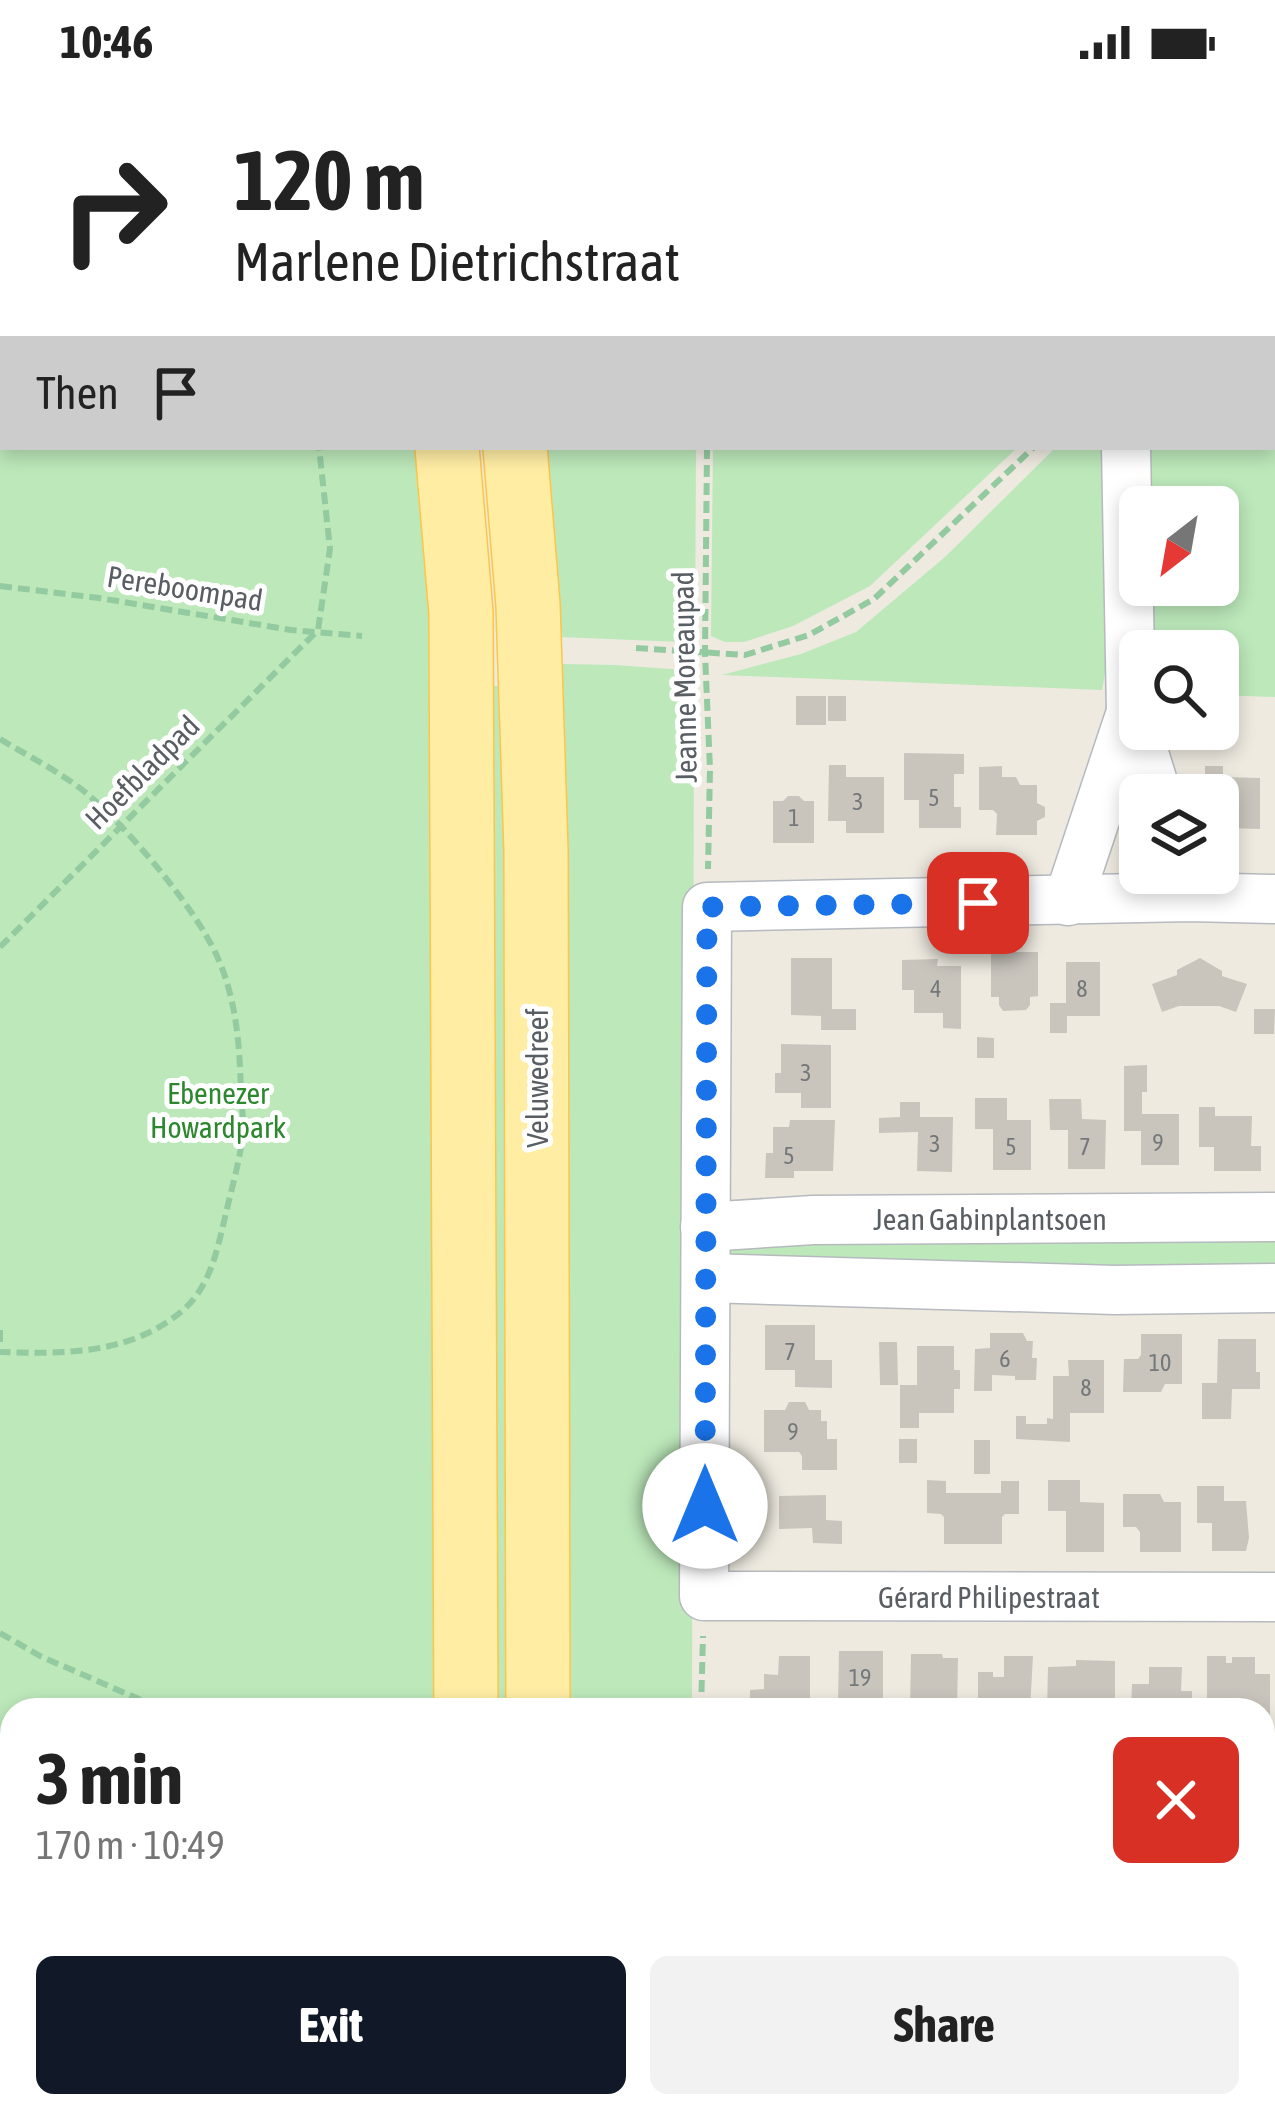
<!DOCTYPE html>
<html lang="en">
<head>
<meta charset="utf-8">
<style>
	:root { --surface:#fff; --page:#f2f2f2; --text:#222; --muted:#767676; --accent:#111827 }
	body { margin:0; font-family:"Asap Condensed",sans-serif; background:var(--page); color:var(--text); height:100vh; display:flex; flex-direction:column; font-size:45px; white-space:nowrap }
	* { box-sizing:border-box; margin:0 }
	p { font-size:39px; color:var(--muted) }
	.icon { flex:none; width:66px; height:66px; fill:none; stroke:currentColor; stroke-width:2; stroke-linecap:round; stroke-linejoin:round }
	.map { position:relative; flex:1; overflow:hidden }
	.panel { position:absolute; left:0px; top:1614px; width:1275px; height:420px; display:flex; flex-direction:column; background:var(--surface); border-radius:36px 36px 0 0; box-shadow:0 6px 18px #0003 }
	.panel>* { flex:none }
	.banner { position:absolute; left:0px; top:0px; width:1275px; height:366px; box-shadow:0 6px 18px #0003; background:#fff; color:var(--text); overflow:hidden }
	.needle { width:78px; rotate:211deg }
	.fabs { position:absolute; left:1119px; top:402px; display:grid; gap:24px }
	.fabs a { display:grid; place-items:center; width:120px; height:120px; border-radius:18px; background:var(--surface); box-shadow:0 6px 18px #0003; font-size:60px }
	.pin { position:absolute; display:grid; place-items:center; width:102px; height:102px; color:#fff; margin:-51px; border-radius:24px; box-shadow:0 6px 18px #0006 }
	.me { position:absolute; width:132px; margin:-66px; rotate:0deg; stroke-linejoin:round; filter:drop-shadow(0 0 9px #0008) }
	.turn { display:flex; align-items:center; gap:42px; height:252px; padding:0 36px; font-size:54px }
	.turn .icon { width:156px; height:156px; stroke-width:2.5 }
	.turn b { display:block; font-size:84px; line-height:102px }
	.then { display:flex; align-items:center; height:114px; padding:0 36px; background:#0003; gap:24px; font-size:45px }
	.round { display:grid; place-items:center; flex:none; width:126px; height:126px; border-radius:18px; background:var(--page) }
	.headline { display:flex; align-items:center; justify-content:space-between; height:204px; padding:0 36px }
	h1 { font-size:72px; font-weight:700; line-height:90px }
	.primary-button { display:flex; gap:24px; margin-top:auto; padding:24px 36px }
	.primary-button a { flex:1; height:138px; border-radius:18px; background:var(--accent); color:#fff; font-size:48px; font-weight:700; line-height:138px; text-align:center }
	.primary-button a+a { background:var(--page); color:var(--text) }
	.status { display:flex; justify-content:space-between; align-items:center; height:84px; padding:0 60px; background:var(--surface); direction:ltr }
	.status svg { height:33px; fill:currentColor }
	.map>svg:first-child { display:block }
	.green { fill:#bce8ba }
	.building { fill:#c9c5bd }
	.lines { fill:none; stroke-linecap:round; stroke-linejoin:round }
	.minor-casing { stroke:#b6babf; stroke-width:51 }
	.major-casing { stroke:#ffc549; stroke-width:66 }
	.path { stroke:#93caa0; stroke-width:6; stroke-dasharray:12 6; stroke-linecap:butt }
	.minor { stroke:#fff; stroke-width:48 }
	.major { stroke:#ffeda4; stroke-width:63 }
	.route { stroke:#1a73e8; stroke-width:21; stroke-dasharray:0 37.8 }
	.labels { text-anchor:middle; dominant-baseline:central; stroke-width:10; stroke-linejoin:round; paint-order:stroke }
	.number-label { font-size:24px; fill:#75787a }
	.street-label { font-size:30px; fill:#595e63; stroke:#fff }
	.park-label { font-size:30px; fill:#2d872e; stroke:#fff }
</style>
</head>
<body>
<div class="status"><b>10:46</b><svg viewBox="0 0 49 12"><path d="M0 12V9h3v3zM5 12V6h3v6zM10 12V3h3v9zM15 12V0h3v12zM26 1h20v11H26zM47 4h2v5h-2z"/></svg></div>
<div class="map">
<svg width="1275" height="2034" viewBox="0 0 1275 2034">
	<rect width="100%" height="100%" fill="#eeeae0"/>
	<!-- green -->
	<g class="green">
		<polygon points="0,0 336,0 337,3 3,3 3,363 434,363 447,1626 12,1626 12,2022 445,2022 445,2034 0,2034"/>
		<polygon points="1272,294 1275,294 1275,613 1218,611 1218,567 1147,567 1145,501 1218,501 1218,423 1142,423 1141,363 1272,363"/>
		<polygon points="544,363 696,363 695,550 682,558 560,553"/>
		<polygon points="713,363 1018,363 870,502 793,542 744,558 725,558 711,552"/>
		<polygon points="1056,363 1112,363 1112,552 1102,606 722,591 801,570 856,548 945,473"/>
		<polygon points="562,580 616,581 684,586 694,596 692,1626 552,1626 553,605 562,605"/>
		<polygon points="483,602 510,602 513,1626 483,1626"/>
		<polygon points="1275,1148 1275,1186 737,1174 726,1166 736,1157"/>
	</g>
	<!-- building -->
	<g class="building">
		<rect x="796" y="612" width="30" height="29"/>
		<rect x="828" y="612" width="18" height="25"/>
		<polygon points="904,669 964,670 964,690 954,690 954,723 961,723 961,744 919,744 919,716 904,716"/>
		<polygon points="829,681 846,681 846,693 884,693 884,749 846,749 846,737 828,737"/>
		<polygon points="1002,682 1002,693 1016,693 1020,701 1037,701 1037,719 1045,723 1045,733 1037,737 1037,751 996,751 997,730 993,726 979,726 979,683"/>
		<polygon points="1205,682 1223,682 1223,693 1260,694 1260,745 1222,744 1222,721 1218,721 1218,711 1205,711"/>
		<polygon points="788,712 799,712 804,717 814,717 814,759 773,759 773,717 783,717"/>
		<polygon points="991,868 1038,868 1038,912 1030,913 1030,921 1026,926 1003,927 999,921 999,913 991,913"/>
		<polygon points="791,874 832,874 832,925 856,925 856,946 821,946 821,932 791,931"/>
		<polygon points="1200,874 1222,887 1222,892 1247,900 1236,928 1219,922 1179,922 1162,928 1152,900 1177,891 1177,886"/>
		<polygon points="938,875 937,882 961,882 961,945 943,944 943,929 914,929 914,906 902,906 902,876"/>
		<polygon points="1066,878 1100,878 1100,932 1067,932 1067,949 1050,949 1050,919 1066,919"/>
		<polygon points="1254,925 1275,925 1274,950 1254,950"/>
		<polygon points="977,953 994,954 994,974 977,974"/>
		<polygon points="781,960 831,961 831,1024 801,1024 801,1009 775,1009 775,989 781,989"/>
		<polygon points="1147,981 1147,1008 1142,1008 1142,1030 1179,1030 1179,1081 1141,1081 1141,1047 1124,1047 1124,982"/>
		<polygon points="975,1014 1007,1014 1007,1036 1031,1036 1031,1086 993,1086 993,1045 975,1045"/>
		<polygon points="1049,1015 1081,1015 1082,1035 1106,1036 1105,1085 1068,1085 1068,1046 1050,1046"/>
		<polygon points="900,1018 920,1018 920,1033 953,1033 952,1088 917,1087 918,1048 879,1049 879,1034 900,1033"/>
		<polygon points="1199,1023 1215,1023 1215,1032 1252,1032 1251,1062 1261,1062 1261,1087 1214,1087 1214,1063 1199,1063"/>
		<polygon points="790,1036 835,1036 833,1087 794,1087 794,1094 765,1094 766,1069 773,1069 773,1043 789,1043"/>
		<polygon points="765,1241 815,1241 815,1276 832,1276 832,1304 795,1303 795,1286 765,1286"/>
		<polygon points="990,1249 1023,1249 1027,1257 1033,1257 1032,1274 1037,1274 1036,1296 1015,1296 1015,1292 992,1291 992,1307 974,1307 975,1265 990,1264"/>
		<polygon points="1141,1250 1182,1250 1182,1300 1165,1300 1161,1308 1123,1308 1124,1275 1138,1275 1141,1271"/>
		<polygon points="1218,1255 1256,1255 1256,1288 1260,1288 1260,1305 1232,1305 1231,1335 1202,1335 1202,1299 1217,1299"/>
		<polygon points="879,1258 897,1258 898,1301 880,1301"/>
		<polygon points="917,1262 954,1262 954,1286 960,1286 960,1305 954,1305 954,1329 919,1329 919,1344 900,1344 900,1301 917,1301"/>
		<polygon points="1068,1276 1104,1276 1104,1329 1070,1329 1070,1358 1016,1355 1016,1332 1026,1332 1026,1340 1047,1340 1047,1334 1053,1335 1053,1292 1069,1292"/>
		<polygon points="789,1318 805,1318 809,1326 821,1326 821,1337 827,1337 827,1355 837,1355 837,1386 802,1386 802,1372 799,1368 764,1368 764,1326 785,1326"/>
		<rect x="899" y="1355" width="18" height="24"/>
		<rect x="974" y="1356" width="16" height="34"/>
		<polygon points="927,1396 946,1397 946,1409 1001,1409 1001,1397 1019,1397 1019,1430 1005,1430 1002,1433 1002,1460 944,1460 944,1433 941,1430 927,1429"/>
		<polygon points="1048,1396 1080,1396 1080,1418 1104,1419 1104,1468 1066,1468 1066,1427 1048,1427"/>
		<polygon points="1197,1402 1224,1402 1224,1417 1246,1417 1249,1454 1246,1467 1212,1467 1212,1439 1197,1439"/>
		<polygon points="1123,1410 1160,1410 1164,1418 1181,1418 1181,1468 1140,1468 1140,1448 1136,1443 1123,1443"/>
		<polygon points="826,1411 826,1436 842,1437 842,1460 813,1459 812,1444 779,1445 779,1412"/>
		<polygon points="839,1567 883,1567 883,1621 856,1626 838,1620"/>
		<polygon points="911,1570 942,1570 943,1574 958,1574 957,1626 910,1626"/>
		<polygon points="779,1572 810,1572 810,1620 806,1620 806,1626 750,1626 750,1606 764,1605 764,1590 778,1591"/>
		<polygon points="1004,1572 1033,1572 1030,1626 978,1626 978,1588 993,1588 993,1593 1004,1593"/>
		<polygon points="1207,1572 1226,1572 1226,1579 1232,1579 1232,1573 1255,1573 1255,1590 1270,1590 1270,1631 1263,1634 1263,1626 1207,1626"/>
		<polygon points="1076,1576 1115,1577 1115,1621 1064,1621 1064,1626 1047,1626 1048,1583 1076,1582"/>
		<polygon points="1149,1583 1182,1583 1181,1607 1192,1607 1192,1626 1131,1626 1132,1600 1149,1600"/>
		<rect x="1263" y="1894" width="12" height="35"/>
		<polygon points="0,1931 12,1939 12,2022 42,2022 34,2034 0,2034"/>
		<polygon points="62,2022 125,2022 120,2029 128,2034 54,2034"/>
	</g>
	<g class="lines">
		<!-- minor casing -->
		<g class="minor-casing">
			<g id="minor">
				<polyline points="921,0 924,3"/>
				<polyline points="0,241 3,240"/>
				<polyline points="1272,275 1275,275"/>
				<polyline points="1126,363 1131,628 1157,711"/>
				<polyline points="1275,815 1190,813 707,823 704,1512 1275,1513"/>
				<polyline points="1068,817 1131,628"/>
				<polyline points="705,1143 813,1136 1275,1133"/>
				<polyline points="706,1194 1115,1206 1275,1204"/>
				<polyline points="968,2022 1040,2034"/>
				<polyline points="667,2034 672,2022"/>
				<polyline points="1177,2034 1275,2021"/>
			</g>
		</g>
		<!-- major casing -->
		<g class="major-casing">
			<g id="major">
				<polyline points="357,0 359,3"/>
				<polyline points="432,0 433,3"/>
				<polyline points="447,363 461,529 466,1626"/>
				<polyline points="515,363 528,521 536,766 538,1626"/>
				<polyline points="465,2034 465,2022"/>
				<polyline points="534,2034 534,2022"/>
			</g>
		</g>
		<!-- path -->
		<g class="path">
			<polyline points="227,0 228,3"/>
			<polyline points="605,0 606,3"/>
			<polyline points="1168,0 1171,3"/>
			<polyline points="1272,68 1275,68"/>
			<polyline points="1272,341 1275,341"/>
			<polyline points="707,363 705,570 710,685 708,785"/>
			<polyline points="0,502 99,514 291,546 362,552"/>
			<polyline points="636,564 745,571 809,551 874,515 1034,363"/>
			<path d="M0 655C28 672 60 688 85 708 127 743 193 821 216 870 237 915 240 964 241 1013 242 1025 244 1037 243 1049 240 1076 232 1103 226 1129 217 1166 211 1202 182 1227 130 1271 63 1270 0 1268"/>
			<polyline points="0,863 318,546 330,465 319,363"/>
			<polyline points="0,1246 0,1263"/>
			<polyline points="0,1549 40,1572 164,1626"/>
			<polyline points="701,1626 703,1552"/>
			<polyline points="1263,1837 1275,1837"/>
			<polyline points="0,1873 12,1872"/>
			<polyline points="0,1903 12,1907"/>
			<polyline points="47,2034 54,2022"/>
			<polyline points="261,2034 269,2022"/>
		</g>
		<!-- minor -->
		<use href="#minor" class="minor"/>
		<!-- major -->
		<use href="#major" class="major"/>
	</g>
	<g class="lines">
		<!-- route -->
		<polyline class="route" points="705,1422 707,823 978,819"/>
	</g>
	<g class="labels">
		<!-- number labels -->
		<g class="number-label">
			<text x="934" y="713">5</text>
			<text x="858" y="717">3</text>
			<text x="794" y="733">1</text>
			<text x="936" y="904">4</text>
			<text x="1082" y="904">8</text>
			<text x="806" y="988">3</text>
			<text x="1158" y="1058">9</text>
			<text x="935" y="1059">3</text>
			<text x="1011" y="1062">5</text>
			<text x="1085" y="1062">7</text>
			<text x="789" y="1071">5</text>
			<text x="790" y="1267">7</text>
			<text x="1005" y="1274">6</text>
			<text x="1160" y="1278">10</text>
			<text x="1086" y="1303">8</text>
			<text x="793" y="1347">9</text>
			<text x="860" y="1593">19</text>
		</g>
		<!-- street labels -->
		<g class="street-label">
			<text transform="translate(185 504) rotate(9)">Pereboompad</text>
			<text transform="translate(684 593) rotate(-91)">Jeanne Moreaupad</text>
			<text transform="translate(142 688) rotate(-45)">Hoefbladpad</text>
			<text transform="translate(537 994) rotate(-90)">Veluwedreef</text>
			<text x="990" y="1135">Jean Gabinplantsoen</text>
			<text x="989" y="1513">Gérard Philipestraat</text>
		</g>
		<!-- park labels -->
		<g class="park-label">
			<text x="218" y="1009">Ebenezer<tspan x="218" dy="34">Howardpark</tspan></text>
		</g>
	</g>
</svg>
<div class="fabs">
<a><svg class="needle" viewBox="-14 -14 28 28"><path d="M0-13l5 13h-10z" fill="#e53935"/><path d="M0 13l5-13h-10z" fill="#767676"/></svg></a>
<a><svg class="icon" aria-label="search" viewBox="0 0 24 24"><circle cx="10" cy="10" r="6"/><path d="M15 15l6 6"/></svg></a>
<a><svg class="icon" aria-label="layers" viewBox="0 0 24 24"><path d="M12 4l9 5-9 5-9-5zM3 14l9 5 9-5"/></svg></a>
</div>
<div class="pin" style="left:978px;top:819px;background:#d93025"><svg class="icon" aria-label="arrive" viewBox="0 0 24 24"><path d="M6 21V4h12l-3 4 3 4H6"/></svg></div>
<svg class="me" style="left:705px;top:1422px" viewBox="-20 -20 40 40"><circle r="19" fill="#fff"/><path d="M0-13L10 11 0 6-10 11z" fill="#1a73e8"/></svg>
<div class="banner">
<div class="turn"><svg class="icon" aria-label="right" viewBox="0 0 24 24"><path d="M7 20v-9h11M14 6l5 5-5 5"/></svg><div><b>120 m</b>Marlene Dietrichstraat</div></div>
<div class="then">Then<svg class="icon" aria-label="arrive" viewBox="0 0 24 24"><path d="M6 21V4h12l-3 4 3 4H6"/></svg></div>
</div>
<section class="panel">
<div class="headline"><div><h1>3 min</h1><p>170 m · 10:49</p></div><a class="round" style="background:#d93025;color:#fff"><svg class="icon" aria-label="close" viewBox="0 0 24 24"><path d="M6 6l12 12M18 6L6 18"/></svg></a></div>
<div class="primary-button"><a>Exit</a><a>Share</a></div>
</section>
</div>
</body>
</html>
